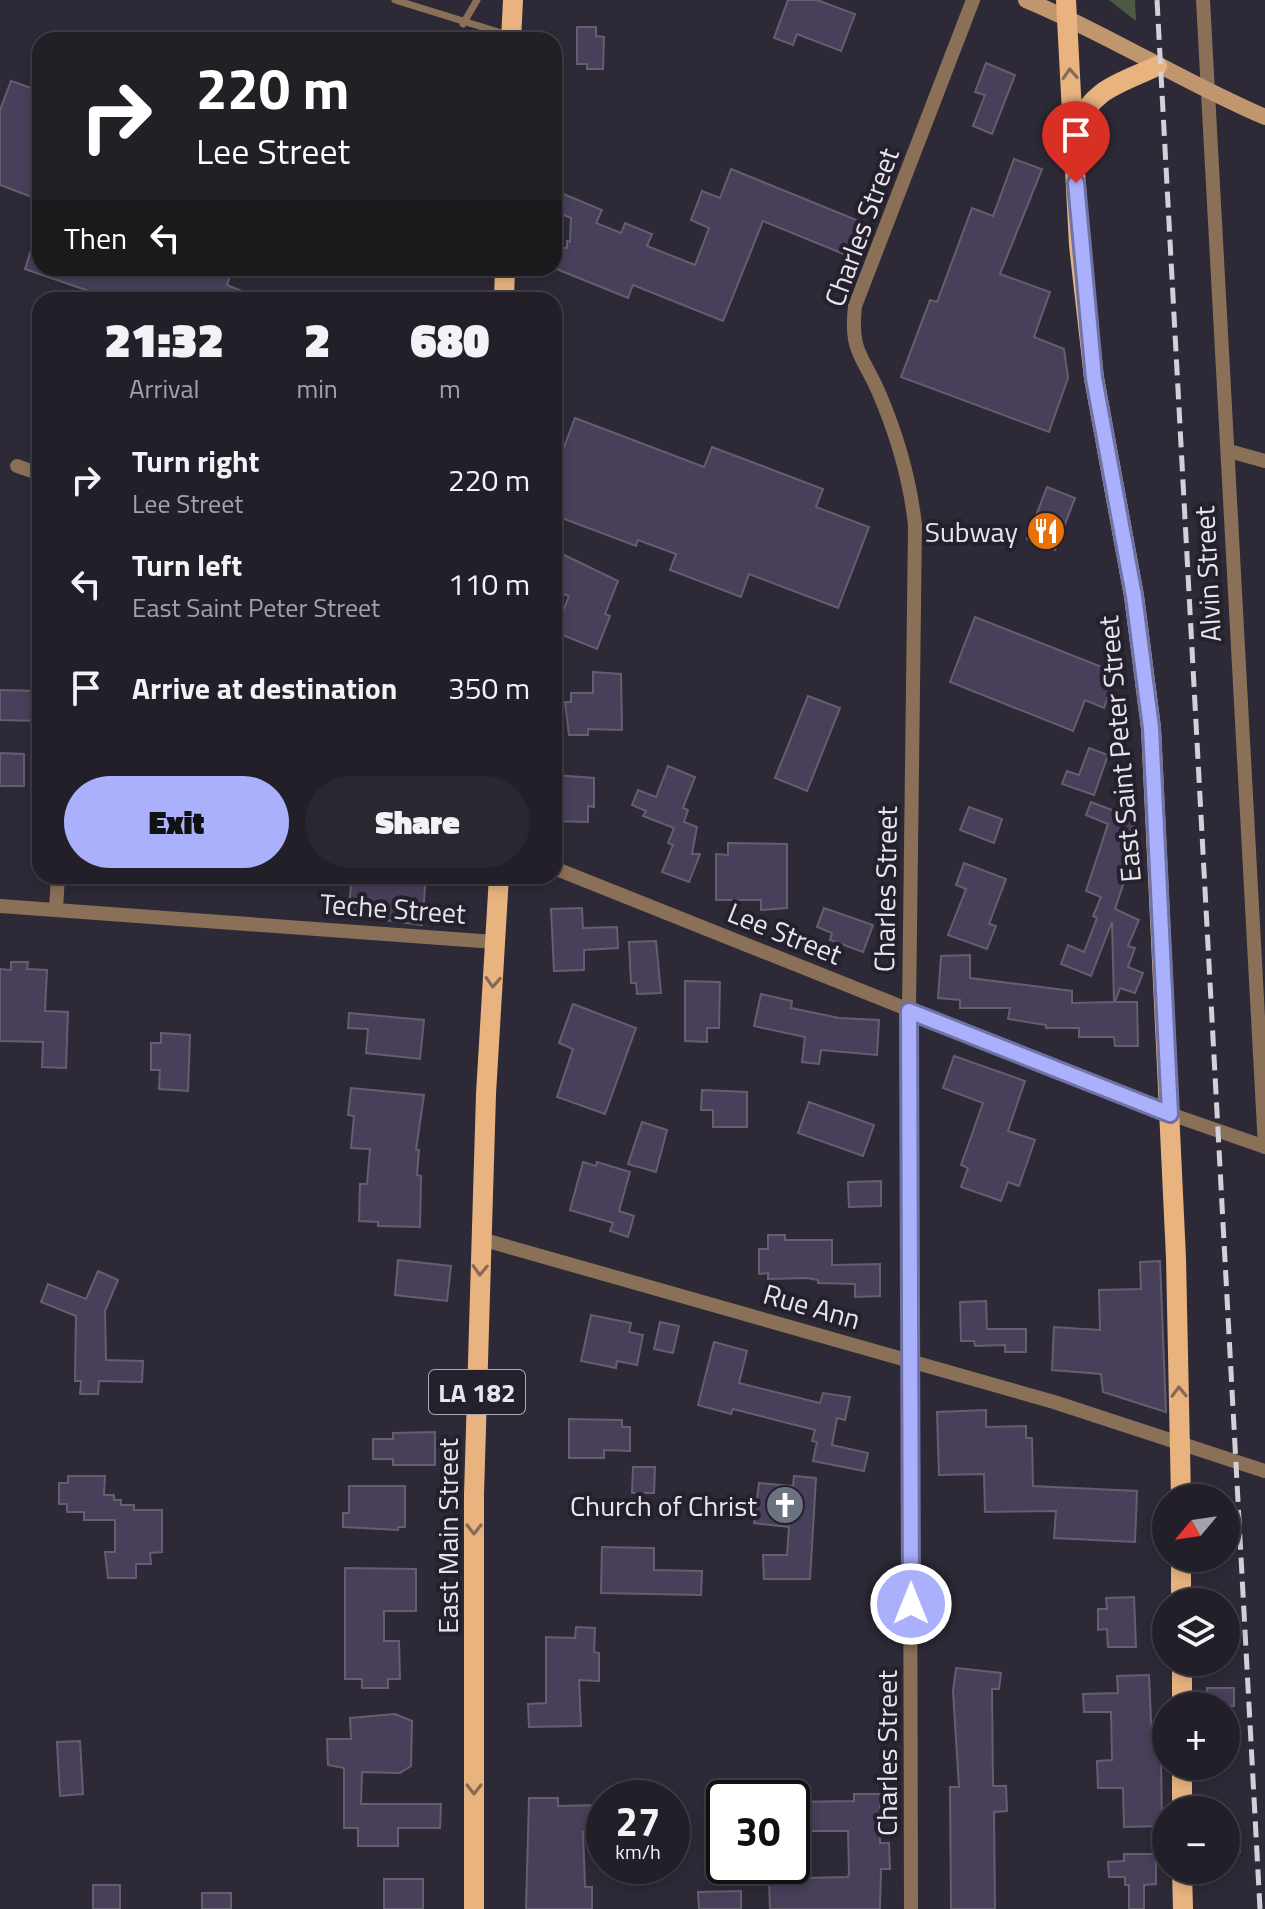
<!DOCTYPE html>
<html lang="en">
<head>
<meta charset="utf-8">
<style>
	:root { --surface:#221f28; --page:#2a2730; --text:#f1f3f6; --muted:#a2a2a8; --line:#3f3d45; --accent:#aab0fc }
	body { margin:0; font-family:"Titillium Web",sans-serif; background:var(--page); color:var(--text); height:100vh; display:flex; flex-direction:column; font-size:30px; white-space:nowrap }
	* { box-sizing:border-box; margin:0 }
	p { font-size:26px; color:var(--muted) }
	.icon { flex:none; width:44px; height:44px; fill:none; stroke:currentColor; stroke-width:2; stroke-linecap:round; stroke-linejoin:round }
	.map { position:relative; flex:1; overflow:hidden }
	.details { position:absolute; left:32px; top:292px; width:530px; height:592px; display:flex; flex-direction:column; background:var(--surface); border-radius:24px; box-shadow:0 4px 12px #0003,0 0 0 2px var(--line) }
	.details>* { flex:none }
	.guide { position:absolute; left:32px; top:32px; width:530px; height:244px; border-radius:24px; box-shadow:0 4px 12px #0003,0 0 0 2px var(--line); background:#202124; color:#fff; overflow:hidden }
	.needle { width:52px; rotate:241deg }
	.tools { position:absolute; left:1152px; top:1484px; display:grid; gap:16px }
	.tools a { display:grid; place-items:center; width:88px; height:88px; border-radius:50%; background:var(--surface); box-shadow:0 4px 12px #0003,0 0 0 2px var(--line); font-size:40px }
	.speed { position:absolute; left:586px; top:1780px; display:flex; gap:16px; font-size:40px; font-weight:700; text-align:center }
	.speed>* { display:grid; place-content:center; width:104px; height:104px; border-radius:50%; background:var(--surface); box-shadow:0 4px 12px #0003,0 0 0 2px var(--line); line-height:1 }
	.speed small { font-size:20px; font-weight:400 }
	.speed .limit { border:4px solid #111; border-radius:12px; background:#fff; color:#111 }
	.pin { position:absolute; display:grid; place-items:center; width:68px; height:68px; color:#fff; margin:-82px -34px; border-radius:50% 50% 50% 0; rotate:-45deg; box-shadow:0 0 8px #0007 }
	.pin .icon { rotate:45deg }
	.me { position:absolute; width:88px; margin:-44px; rotate:0deg; stroke-linejoin:round; filter:drop-shadow(0 0 6px #0008) }
	.turn { display:flex; align-items:center; gap:28px; height:168px; padding:0 32px; font-size:36px }
	.turn .icon { width:104px; height:104px; stroke-width:2.5 }
	.turn b { display:block; font-size:56px; line-height:68px }
	.then { display:flex; align-items:center; height:76px; padding:0 32px; background:#0003; gap:16px; font-size:30px }
	.eta { display:flex; justify-content:space-evenly; align-items:center; height:136px; text-align:center }
	.eta b { font-size:48px; font-weight:800; line-height:56px }
	.cta { display:flex; gap:16px; margin-top:auto; padding:16px 32px }
	.cta a { flex:1; height:92px; border-radius:48px; background:var(--accent); color:#111; font-size:32px; font-weight:800; line-height:92px; text-align:center }
	.cta a+a { background:var(--page); color:var(--text) }
	ul { padding:0; list-style:none }
	li { display:flex; align-items:center; gap:24px; height:104px; padding:0 32px }
	li div { flex:1 }
	li b { display:block; font-size:30px }
	li em { font-style:normal }
	.map>svg:first-child { display:block }
	.green { fill:#4c5a45 }
	.building { fill:#483f5b; stroke:#645f6e; stroke-width:2 }
	.lines { fill:none; stroke-linecap:round; stroke-linejoin:round }
	.lane { stroke:#8a7057; stroke-width:7 }
	.street { stroke:#8a7057; stroke-width:14 }
	.secondary { stroke:#bf966e; stroke-width:16 }
	.primary { stroke:#e8b37f; stroke-width:20 }
	.rail { stroke:#d3d0da; stroke-width:5; stroke-dasharray:16 8; stroke-linecap:butt }
	.oneway { stroke:#866a56 }
	.route-casing { stroke:#6e72a4; stroke-width:20 }
	.route { stroke:#aab0fc; stroke-width:14 }
	.labels { text-anchor:middle; dominant-baseline:central; stroke-width:8; stroke-linejoin:round; paint-order:stroke }
	.shield { fill:#24202c; stroke:#adaab4; stroke-width:2 }
	.shield-label { font-size:26px; font-weight:bold; fill:#e8e5ee }
	.street-label { font-size:28px; fill:#e8e5ee; stroke:#24202c }
	.poi-label { font-size:28px; fill:#e8e5ee; stroke:#24202c; text-anchor:end }
</style>
</head>
<body>
<div class="map">
<svg width="1265" height="1909" viewBox="0 0 1265 1909">
	<rect width="100%" height="100%" fill="#2d2936"/>
	<!-- green -->
	<polygon class="green" points="1109,0 1135,0 1136,21"/>
	<!-- building -->
	<g class="building">
		<polygon points="788,0 817,0 855,14 841,51 797,34 793,45 774,38"/>
		<polygon points="577,27 596,27 596,36 604,37 603,69 587,69 587,64 577,64"/>
		<polygon points="986,63 1015,75 992,134 973,126 985,95 975,92"/>
		<polygon points="11,81 40,91 40,200 0,185 0,110"/>
		<polygon points="1014,159 1042,169 1000,274 1050,292 1034,337 1064,349 1068,378 1049,432 901,377 930,300 937,302 972,208 993,216"/>
		<polygon points="731,169 859,221 854,232 859,235 851,257 763,221 723,321 633,285 628,298 554,268 554,247 567,248 567,241 570,242 571,218 554,211 559,192 602,210 596,223 621,233 625,223 652,234 647,246 695,265 709,228 691,220 702,191 720,198"/>
		<polygon points="37,231 40,268 233,268 227,285 264,300 115,300 25,269"/>
		<polygon points="575,418 704,467 712,447 823,489 816,507 869,527 838,608 749,574 741,597 670,570 676,554 638,540 636,546 554,515 554,474"/>
		<polygon points="1047,487 1075,498 1055,550 1027,539"/>
		<polygon points="558,552 618,581 605,614 610,616 597,649 555,632 569,596 554,590"/>
		<polygon points="975,617 1117,673 1104,708 1085,700 1073,731 950,682"/>
		<polygon points="593,672 621,674 622,730 588,729 588,735 569,735 565,702 571,702 571,693 593,693"/>
		<polygon points="0,690 40,691 40,721 0,720"/>
		<polygon points="808,696 840,708 807,791 775,778"/>
		<polygon points="1089,748 1108,755 1094,795 1062,784 1067,771 1079,775"/>
		<polygon points="0,753 24,754 24,786 0,786"/>
		<polygon points="668,766 695,777 683,808 688,810 684,822 697,827 692,854 700,854 689,882 662,872 673,845 668,843 674,828 643,816 646,811 632,805 638,790 656,797"/>
		<polygon points="555,775 594,778 594,807 588,806 588,822 556,821"/>
		<polygon points="1091,802 1136,819 1126,843 1136,846 1115,909 1139,920 1128,946 1135,948 1128,967 1143,973 1135,993 1120,988 1115,1002 1137,1002 1138,1046 1115,1046 1114,1037 1079,1037 1079,1028 1046,1028 1046,1025 1008,1019 1010,1008 960,1008 960,1000 938,998 941,956 970,955 970,978 1072,991 1072,1003 1114,1002 1112,922 1091,976 1061,964 1068,945 1084,952 1097,918 1093,916 1101,897 1086,891 1108,824 1086,815"/>
		<polygon points="969,807 1002,819 994,843 960,830"/>
		<polygon points="728,843 787,844 787,908 761,910 761,900 716,900 716,854 728,855"/>
		<polygon points="964,863 1006,879 989,924 996,926 987,949 948,935 966,889 956,885"/>
		<polygon points="352,876 426,876 422,925 348,915"/>
		<polygon points="582,908 583,928 617,927 618,948 584,950 584,970 554,971 551,909"/>
		<polygon points="824,908 873,925 863,952 830,940 832,933 817,927"/>
		<polygon points="656,941 661,993 637,994 636,983 631,983 629,942"/>
		<polygon points="11,962 28,962 27,969 47,970 45,1011 68,1012 66,1068 42,1067 43,1042 0,1041 0,969 11,970"/>
		<polygon points="685,981 720,982 719,1028 707,1028 707,1042 685,1041"/>
		<polygon points="761,994 792,1001 791,1008 839,1018 879,1020 877,1055 821,1050 819,1064 802,1062 805,1037 754,1026"/>
		<polygon points="573,1004 636,1028 605,1114 557,1097 573,1049 559,1043"/>
		<polygon points="349,1013 424,1020 420,1059 366,1053 368,1029 348,1028"/>
		<polygon points="161,1033 190,1035 188,1091 159,1089 160,1070 151,1070 151,1043 161,1043"/>
		<polygon points="954,1056 1025,1081 1008,1131 1035,1140 1019,1186 1008,1182 1001,1201 961,1187 968,1168 961,1165 983,1103 943,1088"/>
		<polygon points="351,1088 424,1095 416,1150 419,1150 417,1175 421,1176 420,1227 378,1226 378,1222 359,1221 360,1184 367,1184 370,1149 351,1148 354,1116 348,1115"/>
		<polygon points="702,1090 747,1092 747,1127 713,1127 713,1110 701,1110"/>
		<polygon points="809,1102 874,1125 863,1156 798,1133"/>
		<polygon points="642,1122 667,1130 656,1172 628,1164"/>
		<polygon points="583,1162 596,1166 597,1162 630,1172 619,1211 634,1216 628,1237 610,1231 613,1223 570,1210"/>
		<polygon points="881,1181 881,1206 849,1207 848,1182"/>
		<polygon points="768,1235 785,1235 785,1240 832,1240 832,1265 880,1264 880,1296 855,1297 855,1284 818,1283 818,1280 807,1278 768,1279 768,1273 759,1274 759,1249 768,1249"/>
		<polygon points="398,1260 451,1266 447,1301 395,1295"/>
		<polygon points="1160,1261 1166,1412 1103,1392 1101,1374 1052,1370 1054,1327 1100,1330 1099,1290 1141,1289 1140,1262"/>
		<polygon points="98,1271 118,1280 105,1311 106,1360 143,1361 142,1382 99,1381 98,1394 80,1394 81,1381 75,1381 76,1316 41,1302 48,1284 86,1299"/>
		<polygon points="986,1301 987,1329 1026,1329 1026,1352 1005,1352 1005,1345 975,1346 974,1341 961,1341 960,1302"/>
		<polygon points="591,1315 631,1323 629,1332 643,1335 637,1365 617,1361 616,1368 581,1361"/>
		<polygon points="660,1322 679,1326 673,1353 654,1349"/>
		<polygon points="714,1342 747,1351 739,1383 820,1403 823,1393 850,1397 845,1420 837,1418 832,1445 868,1453 864,1471 813,1461 817,1442 812,1441 815,1430 733,1409 731,1414 698,1405"/>
		<polygon points="986,1410 986,1427 1026,1426 1026,1438 1032,1438 1033,1486 1137,1491 1135,1542 1054,1538 1056,1511 985,1512 984,1474 939,1475 937,1412"/>
		<polygon points="569,1419 622,1420 622,1427 630,1427 630,1451 604,1450 604,1458 569,1458"/>
		<polygon points="435,1432 435,1465 393,1465 393,1459 373,1459 373,1439 393,1439 393,1433"/>
		<polygon points="633,1467 655,1467 654,1493 632,1493"/>
		<polygon points="68,1476 105,1476 104,1495 114,1495 114,1500 121,1500 121,1505 134,1505 134,1510 162,1510 162,1552 150,1553 151,1564 136,1564 136,1578 108,1578 105,1552 115,1552 115,1520 84,1520 84,1512 67,1512 67,1504 59,1504 59,1483 68,1483"/>
		<polygon points="794,1476 816,1478 810,1579 764,1579 763,1555 787,1555 789,1527 754,1523 759,1483 793,1486"/>
		<polygon points="349,1486 405,1486 405,1527 398,1527 398,1530 343,1527 343,1513 349,1513"/>
		<polygon points="602,1547 654,1548 654,1570 702,1571 701,1595 601,1593"/>
		<polygon points="345,1568 416,1569 416,1611 384,1611 384,1641 399,1641 400,1679 388,1679 388,1688 362,1688 362,1679 345,1679"/>
		<polygon points="1134,1597 1136,1647 1108,1647 1107,1629 1098,1630 1098,1609 1107,1609 1106,1598"/>
		<polygon points="576,1627 595,1628 594,1652 599,1653 599,1681 579,1680 581,1726 529,1727 528,1704 546,1703 546,1637 575,1638"/>
		<polygon points="956,1668 1001,1673 999,1689 992,1689 993,1786 1006,1786 1007,1811 994,1812 995,1909 951,1909 950,1787 959,1787 953,1691"/>
		<polygon points="1149,1675 1152,1742 1156,1742 1157,1759 1161,1759 1162,1826 1124,1827 1123,1788 1098,1788 1097,1761 1112,1760 1111,1712 1084,1712 1083,1694 1118,1693 1117,1676"/>
		<rect x="1207" y="1688" width="27" height="18"/>
		<polygon points="395,1714 412,1721 411,1766 400,1773 362,1772 361,1804 441,1804 440,1828 398,1828 398,1846 358,1846 358,1828 344,1828 344,1768 328,1765 327,1739 351,1739 350,1718"/>
		<polygon points="80,1741 83,1794 60,1796 57,1742"/>
		<polygon points="854,1794 880,1794 880,1843 889,1843 890,1869 881,1869 880,1909 770,1909 769,1881 778,1881 778,1876 787,1876 787,1871 802,1871 803,1878 848,1877 849,1873 848,1831 792,1831 792,1802 854,1801"/>
		<polygon points="529,1798 558,1798 558,1806 603,1805 603,1832 583,1832 585,1887 592,1887 592,1909 526,1909"/>
		<polygon points="1226,1829 1239,1829 1240,1852 1226,1852"/>
		<polygon points="1124,1854 1156,1854 1156,1884 1144,1885 1144,1909 1129,1909 1129,1885 1125,1885 1125,1877 1109,1877 1108,1862 1124,1861"/>
		<rect x="384" y="1879" width="39" height="30"/>
		<rect x="93" y="1885" width="27" height="24"/>
		<polygon points="741,1891 741,1909 699,1909 698,1892"/>
		<rect x="202" y="1893" width="29" height="16"/>
	</g>
	<g class="lines">
		<!-- lane -->
		<g class="lane">
			<polyline points="395,0 511,36"/>
			<polyline points="463,24 477,0"/>
		</g>
		<!-- street -->
		<g class="street">
			<polyline points="1203,0 1265,1147"/>
			<polyline points="1229,451 1265,461"/>
			<polyline points="17,466 40,474"/>
			<polyline points="554,868 1170,1114 1265,1147"/>
			<polyline points="0,906 495,942"/>
			<polyline points="56,909 58,876"/>
			<polyline points="481,1239 1054,1402 1265,1471"/>
			<path d="M911 1909 909 1011 915 525C910 480 897 435 879 393 862 354 850 352 855 306L973 0"/>
		</g>
		<!-- secondary -->
		<path class="secondary" d="M1026 0C1108 34 1183 82 1265 117"/>
		<!-- primary -->
		<g class="primary">
			<polyline points="1066,0 1079,245 1094,378 1134,596 1151,728 1176,1258 1181,1498"/>
			<polyline points="511,40 513,0"/>
			<path d="M1075 128C1095 87 1117 85 1157 66"/>
			<polyline points="504,300 505,268"/>
			<polyline points="1181,1558 1181,1602"/>
			<polyline points="1182,1662 1182,1706"/>
			<polyline points="1182,1766 1182,1810"/>
			<polyline points="1182,1870 1183,1909"/>
			<polyline points="474,1909 474,1495 486,1094 499,876"/>
		</g>
		<!-- rail -->
		<polyline class="rail" points="1157,0 1260,1909"/>
	</g>
	<!-- one-way arrows -->
	<defs><path id="oneway-chevron" d="M-2-3.5L2.5 0L-2 3.5" fill="none" stroke-width="1.6" stroke-linecap="round" stroke-linejoin="round" transform="scale(2)"/></defs>
	<g class="oneway">
		<use href="#oneway-chevron" transform="translate(1070 74) rotate(-93)"/>
		<use href="#oneway-chevron" transform="translate(493 982) rotate(93)"/>
		<use href="#oneway-chevron" transform="translate(480 1270) rotate(92)"/>
		<use href="#oneway-chevron" transform="translate(1179 1392) rotate(-91)"/>
		<use href="#oneway-chevron" transform="translate(474 1529) rotate(90)"/>
		<use href="#oneway-chevron" transform="translate(474 1789) rotate(90)"/>
	</g>
	<g class="lines">
		<!-- route casing -->
		<g class="route-casing">
			<polyline id="route" points="911,1604 909,1011 1170,1114 1151,728 1134,596 1094,378 1076,183"/>
		</g>
		<!-- route -->
		<use href="#route" class="route"/>
	</g>
	<!-- icons -->
	<defs>
		<g id="restaurant-disc" transform="scale(2)"><circle r="9.5" fill="#e8710a" stroke="#24202c"/><path d="M-5-6h1v4h1v-4h1v4h1v-4h1v5L-1.5 .5V6h-2V.5L-5-1ZM5-6V6H3V1.5H1.5Q1.5-4 5-6Z" fill="#fff"/></g>
		<g id="church-disc" transform="scale(2)"><circle r="9.5" fill="#6b7280" stroke="#24202c"/><path d="M-1.2-6h2.4v3.5h3.3v2.4h-3.3V6h-2.4V-.1h-3.3v-2.4h3.3Z" fill="#fff"/></g>
	</defs>
	<g fill-rule="evenodd">
		<use href="#restaurant-disc" x="1046" y="531"/>
		<use href="#church-disc" x="785" y="1505"/>
	</g>
	<g class="labels">
		<!-- shield labels -->
		<rect class="shield" x="429" y="1370" width="96" height="44" rx="6"/>
		<g class="shield-label">
			<text x="477" y="1392">LA 182</text>
		</g>
		<!-- street labels -->
		<g class="street-label">
			<text transform="translate(861 227) rotate(-70)">Charles Street</text>
			<text transform="translate(1207 574) rotate(-93)">Alvin Street</text>
			<text transform="translate(1119 749) rotate(-95)">East Saint Peter Street</text>
			<text transform="translate(885 889) rotate(-89)">Charles Street</text>
			<text transform="translate(393 908) rotate(4)">Teche Street</text>
			<text transform="translate(785 933) rotate(22)">Lee Street</text>
			<text transform="translate(812 1306) rotate(16)">Rue Ann</text>
			<text transform="translate(447 1536) rotate(-90)">East Main Street</text>
			<text transform="translate(886 1753) rotate(-90)">Charles Street</text>
		</g>
		<!-- poi labels -->
		<g class="poi-label">
			<text x="1018" y="531">Subway</text>
			<text x="757" y="1505">Church of Christ</text>
		</g>
	</g>
</svg>
<div class="tools">
<a><svg class="needle" viewBox="-14 -14 28 28"><path d="M0-13l5 13h-10z" fill="#e53935"/><path d="M0 13l5-13h-10z" fill="#a2a2a8"/></svg></a>
<a><svg class="icon" aria-label="layers" viewBox="0 0 24 24"><path d="M12 4l9 5-9 5-9-5zM3 14l9 5 9-5"/></svg></a>
<a>+</a>
<a>−</a>
</div>
<div class="speed"><div>27<small>km/h</small></div><div class="limit">30</div></div>
<div class="pin" style="left:1076px;top:183px;background:#d93025"><svg class="icon" aria-label="arrive" viewBox="0 0 24 24"><path d="M6 21V4h12l-3 4 3 4H6"/></svg></div>
<svg class="me" style="left:911px;top:1604px" viewBox="-20 -20 40 40"><circle r="17" fill="#aab0fc" stroke="#fff" stroke-width="3"/><path d="M0-11L8 9 0 5-8 9z" fill="#fff"/></svg>
<div class="guide">
<div class="turn"><svg class="icon" aria-label="right" viewBox="0 0 24 24"><path d="M7 20v-9h11M14 6l5 5-5 5"/></svg><div><b>220 m</b>Lee Street</div></div>
<div class="then">Then<svg class="icon" aria-label="left" viewBox="0 0 24 24"><path d="M17 20v-9H6M10 6l-5 5 5 5"/></svg></div>
</div>
<section class="details">
<div class="eta">
<div><b>21:32</b><p>Arrival</p></div>
<div><b>2</b><p>min</p></div>
<div><b>680</b><p>m</p></div>
</div>
<ul>
<li><svg class="icon" aria-label="right" viewBox="0 0 24 24"><path d="M7 20v-9h11M14 6l5 5-5 5"/></svg><div><b>Turn right</b><p>Lee Street</p></div><em>220 m</em></li>
<li><svg class="icon" aria-label="left" viewBox="0 0 24 24"><path d="M17 20v-9H6M10 6l-5 5 5 5"/></svg><div><b>Turn left</b><p>East Saint Peter Street</p></div><em>110 m</em></li>
<li><svg class="icon" aria-label="arrive" viewBox="0 0 24 24"><path d="M6 21V4h12l-3 4 3 4H6"/></svg><div><b>Arrive at destination</b></div><em>350 m</em></li>
</ul>
<div class="cta"><a>Exit</a><a>Share</a></div>
</section>
</div>
</body>
</html>
